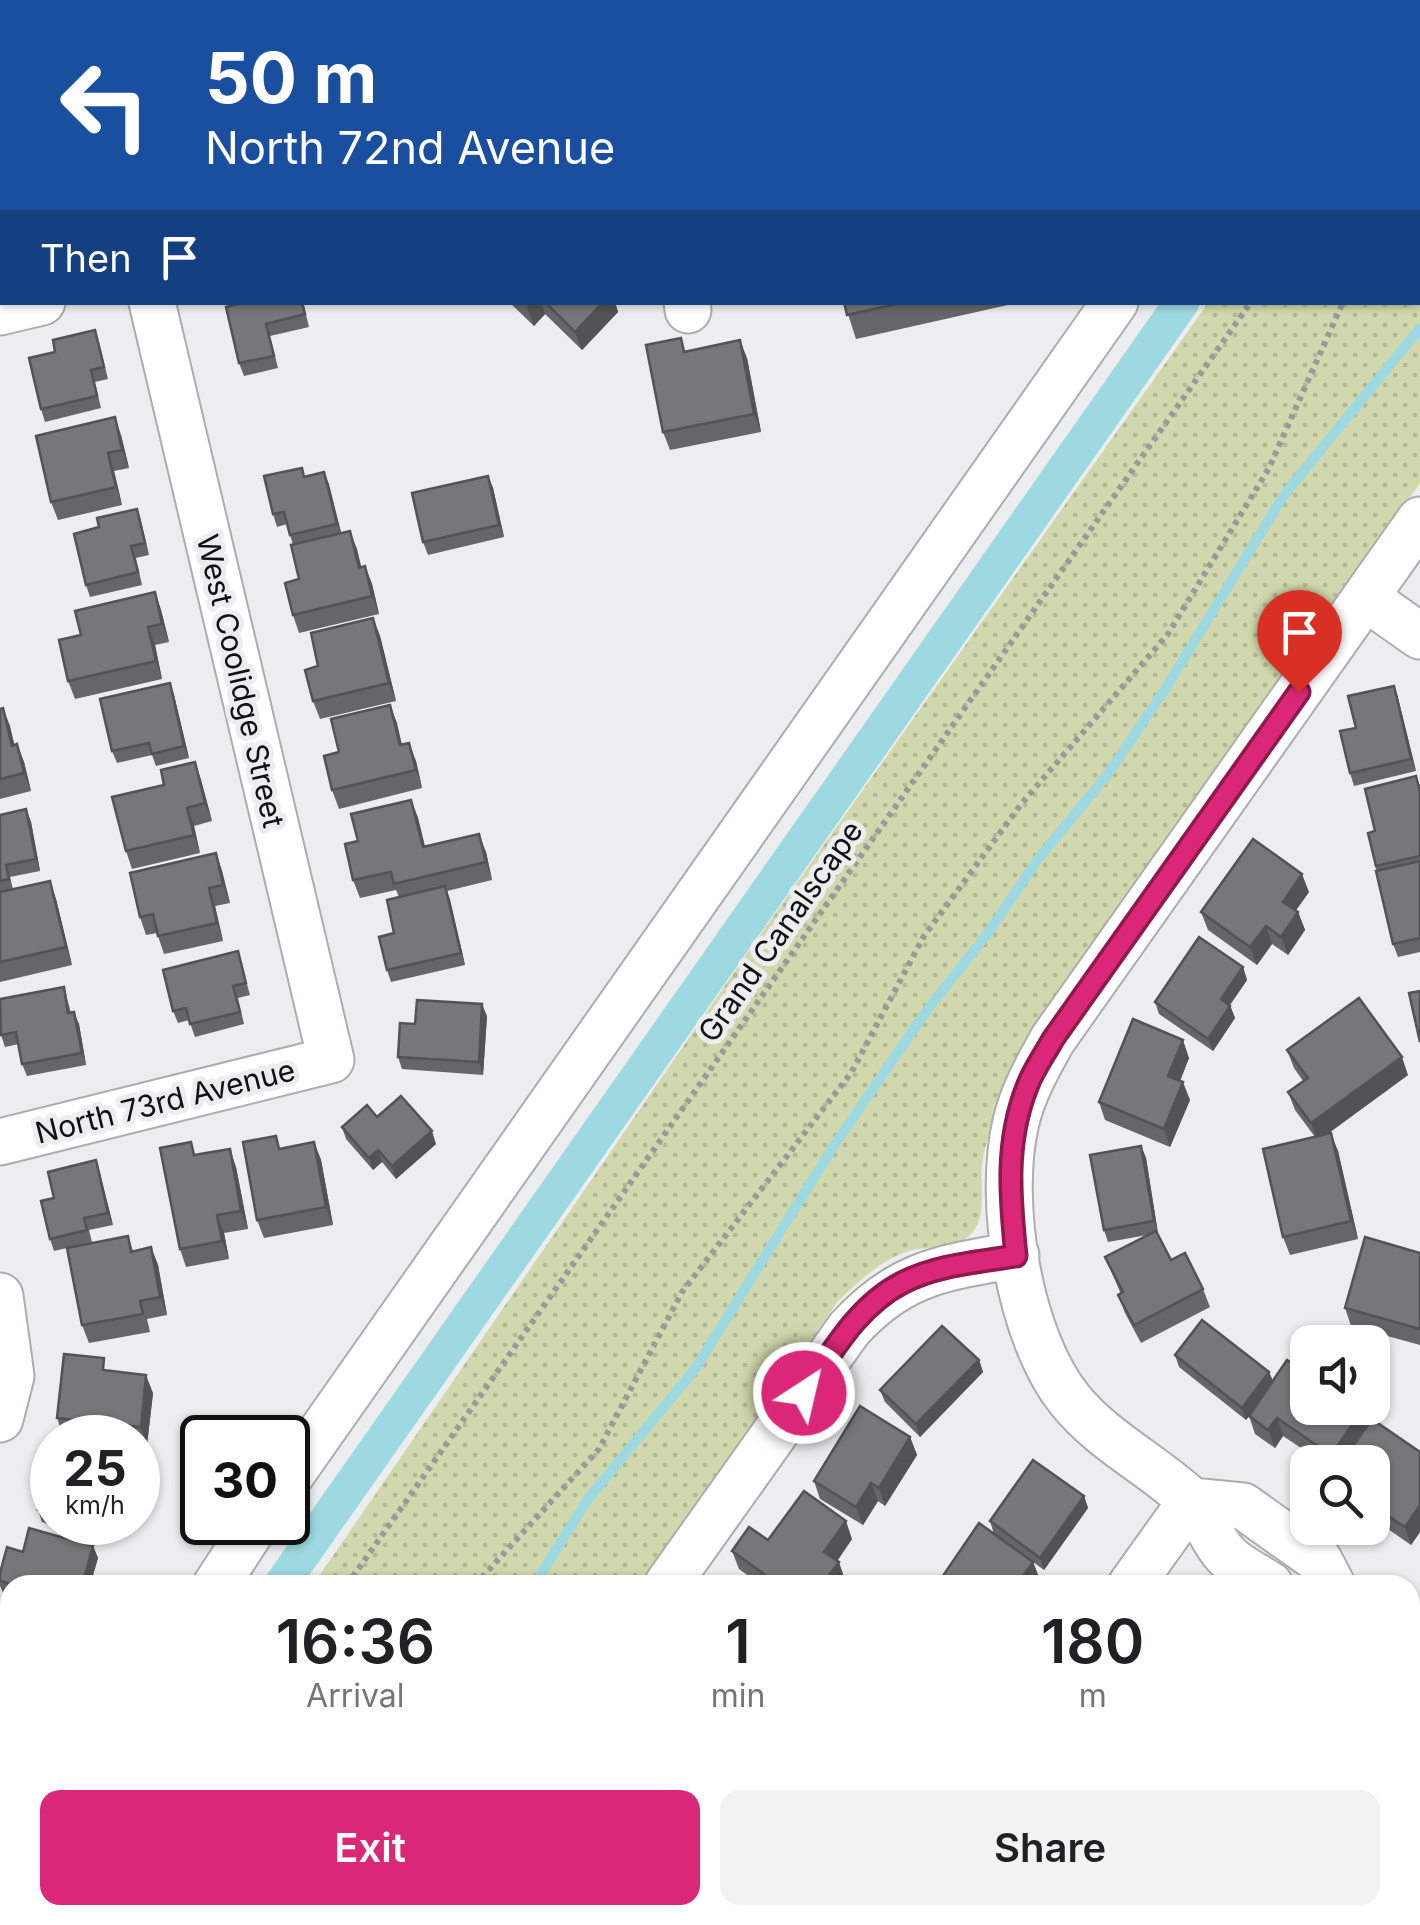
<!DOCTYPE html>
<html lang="en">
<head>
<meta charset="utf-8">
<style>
	:root { --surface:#fff; --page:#f2f2f2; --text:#202124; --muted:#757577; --accent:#db2777 }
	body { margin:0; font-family:Inter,sans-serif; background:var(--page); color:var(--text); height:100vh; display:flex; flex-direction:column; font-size:38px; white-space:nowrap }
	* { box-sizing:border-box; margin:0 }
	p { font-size:32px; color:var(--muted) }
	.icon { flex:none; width:55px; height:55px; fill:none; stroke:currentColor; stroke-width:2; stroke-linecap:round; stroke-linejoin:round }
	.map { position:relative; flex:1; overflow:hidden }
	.sheet { position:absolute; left:0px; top:1575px; width:1420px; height:350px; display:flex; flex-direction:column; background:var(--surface); border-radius:30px 30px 0 0; box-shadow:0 2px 8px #0004 }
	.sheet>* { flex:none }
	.top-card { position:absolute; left:0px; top:0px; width:1420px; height:305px; box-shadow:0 2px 8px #0004; background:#1a4fa0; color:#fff; overflow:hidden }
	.fabs { position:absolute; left:1290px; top:1325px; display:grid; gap:20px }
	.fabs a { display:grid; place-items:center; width:100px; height:100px; border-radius:20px; background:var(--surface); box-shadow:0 2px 8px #0004; font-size:50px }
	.speed { position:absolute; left:30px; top:1415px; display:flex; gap:20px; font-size:50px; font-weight:700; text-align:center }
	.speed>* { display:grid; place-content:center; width:130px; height:130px; border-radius:50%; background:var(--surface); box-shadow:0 2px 8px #0004; line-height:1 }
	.speed small { font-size:25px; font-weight:400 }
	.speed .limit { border:5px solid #111; border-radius:15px; background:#fff; color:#111 }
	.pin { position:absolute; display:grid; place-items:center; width:85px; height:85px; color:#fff; margin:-102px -42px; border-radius:50% 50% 50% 0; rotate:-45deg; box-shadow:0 0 10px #0007 }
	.pin .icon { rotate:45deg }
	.me { position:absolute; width:110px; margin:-55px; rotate:35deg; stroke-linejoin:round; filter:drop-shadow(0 0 8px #0008) }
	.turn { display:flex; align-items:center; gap:35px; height:210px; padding:0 40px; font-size:45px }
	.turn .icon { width:130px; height:130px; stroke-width:2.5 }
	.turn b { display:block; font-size:70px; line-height:85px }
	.then { display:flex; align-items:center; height:95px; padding:0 40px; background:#0003; gap:20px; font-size:38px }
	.eta { display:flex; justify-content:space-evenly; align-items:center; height:170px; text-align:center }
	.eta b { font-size:60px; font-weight:600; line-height:70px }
	.primary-button { display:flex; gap:20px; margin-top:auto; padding:20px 40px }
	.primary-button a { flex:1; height:115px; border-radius:20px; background:var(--accent); color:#fff; font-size:40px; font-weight:600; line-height:115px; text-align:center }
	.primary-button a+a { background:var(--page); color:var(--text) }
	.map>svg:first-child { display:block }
	.park { fill:url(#park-dots) }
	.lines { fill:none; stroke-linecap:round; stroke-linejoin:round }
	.stream { stroke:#9ed8e0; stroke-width:10 }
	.canal { stroke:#9ed8e0; stroke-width:35 }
	.minor-casing { stroke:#abadae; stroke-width:49 }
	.path { stroke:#999a9b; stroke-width:6; stroke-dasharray:5 5; stroke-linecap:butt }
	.minor { stroke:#fff; stroke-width:45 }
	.wall { fill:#656667 }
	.shaded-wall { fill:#525354 }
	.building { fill:#757778; stroke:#525354; stroke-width:2.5 }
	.route-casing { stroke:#8e194d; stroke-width:25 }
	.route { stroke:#db2777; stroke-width:18 }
	.labels { text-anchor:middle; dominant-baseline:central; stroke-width:10; stroke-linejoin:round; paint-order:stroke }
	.street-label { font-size:30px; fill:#111112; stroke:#ebedef }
</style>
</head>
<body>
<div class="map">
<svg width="1420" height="1925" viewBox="0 0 1420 1925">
	<defs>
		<pattern id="park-dots" width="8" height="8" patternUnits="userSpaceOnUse" patternTransform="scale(2.5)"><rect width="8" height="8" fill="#d2d8ad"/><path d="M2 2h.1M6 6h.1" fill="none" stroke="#b3b894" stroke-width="1.8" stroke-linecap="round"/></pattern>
	</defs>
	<rect width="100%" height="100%" fill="#ebedef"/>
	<!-- park -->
	<g class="park">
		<path d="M1420 3V483L1048 1011C1020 1058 994 1103 983 1158 978 1181 989 1214 972 1233 957 1250 926 1245 906 1252 879 1261 859 1282 838 1301L642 1585H313L748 952 1208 303 1418 302Z"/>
		<polygon points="130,1915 686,1915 692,1925 126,1925"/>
	</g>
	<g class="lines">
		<!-- stream -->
		<g class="stream">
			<polyline points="534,1585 588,1499 695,1369 831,1150 927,1010 988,933 1038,859 1108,774 1169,683 1284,495 1420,328"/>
			<polyline points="335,1925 341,1915"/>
		</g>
		<!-- canal -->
		<g class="canal">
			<polyline points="1393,2 1395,0"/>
			<polyline points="281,1585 1182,302"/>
			<polyline points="100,1925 104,1915"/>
		</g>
		<!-- minor casing -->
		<g class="minor-casing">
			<g id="minor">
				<polyline points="83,0 83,2"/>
				<polyline points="646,0 647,2"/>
				<polyline points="1330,2 1331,0"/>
				<polyline points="687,302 688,310"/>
				<polyline points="0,312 42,302"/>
				<polyline points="1366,598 1420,636"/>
				<polyline points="0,1142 331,1060 152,302"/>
				<polyline points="0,1296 11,1376 0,1419"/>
				<polyline points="288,1479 1115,302"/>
				<polyline points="1191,1501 1243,1506 1319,1560 1332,1585"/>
				<polyline points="216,1585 257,1522"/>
				<path d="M667 1585 849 1329C901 1272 943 1268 1016 1255"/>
				<polyline points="1131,1585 1191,1501"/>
				<path d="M1270 1585C1257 1576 1237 1567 1226 1555 1210 1539 1205 1513 1188 1498 1151 1464 1102 1440 1070 1400 1019 1337 997 1201 1016 1122 1023 1092 1038 1066 1053 1039L1420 520"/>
				<polyline points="1410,1652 1420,1659"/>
				<polyline points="716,1915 722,1925"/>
				<polyline points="43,1925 47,1915"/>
				<polyline points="801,1925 818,1915"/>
			</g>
		</g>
		<!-- path -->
		<g class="path">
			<polyline points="1418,67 1420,63"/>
			<polyline points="1418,147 1420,142"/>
			<polyline points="347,1585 1251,302"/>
			<polyline points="475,1585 599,1449 682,1292 851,1073 924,936 1022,803 1168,634 1269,468 1343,302"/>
			<polyline points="1410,1799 1420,1799"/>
			<polyline points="900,1915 909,1925"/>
			<polyline points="150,1925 154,1915"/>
			<polyline points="284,1925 291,1915"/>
			<polyline points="1081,1925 1085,1915"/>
		</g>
		<!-- minor -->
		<use href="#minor" class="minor"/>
	</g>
	<!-- wall -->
	<g class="wall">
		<polygon points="0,0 21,0 22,2 2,2 2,56 0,56"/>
		<polygon points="238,302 303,302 309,327 270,336 278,368 244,376 239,363"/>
		<polygon points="509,302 615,302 618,312 582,350 545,314 534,326"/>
		<polygon points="844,302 1021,302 856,339"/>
		<polygon points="99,342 108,379 95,382 101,408 45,422 41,409"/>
		<polygon points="686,351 747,358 761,432 670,450 663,432"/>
		<polygon points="121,435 129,468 114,471 122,505 58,520 51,502"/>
		<polygon points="324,472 341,533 350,531 361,567 365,566 372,584 379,614 299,633 293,615 299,579 293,545 287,524 277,527 273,514 305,477"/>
		<polygon points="488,476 493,488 504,537 428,555 423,542"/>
		<polygon points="137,509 149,555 136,558 142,585 90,597 86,585 99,527"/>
		<polygon points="155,592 161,610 169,642 155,645 162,679 75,699 68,681 81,635"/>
		<polygon points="373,618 380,636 396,701 320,719 313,701 318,666"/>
		<polygon points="170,683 174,695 189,758 156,766 152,755 117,763 112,751"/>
		<polygon points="1394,686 1398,698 1416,771 1354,786 1350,773 1356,728"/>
		<polygon points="390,705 402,745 416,761 422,788 339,809 332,790 339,752"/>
		<polygon points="3,708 14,745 17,744 24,762 31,791 0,799 0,709"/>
		<polygon points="195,762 201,780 212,821 194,826 200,853 132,869 126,851 164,785"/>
		<polygon points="1416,776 1420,786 1420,952 1398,957 1393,944 1368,833 1375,831"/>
		<polygon points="411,800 418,818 425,846 486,852 492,880 447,891 465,965 391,982 387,970 399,897 396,890 360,898 353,880 358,841"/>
		<polygon points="26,809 31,822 40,871 10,877 13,889 56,899 72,965 0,982 0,815"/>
		<polygon points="216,853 222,871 230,903 215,906 223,941 164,954 157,933 146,935 140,917"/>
		<polygon points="1309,892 1296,910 1298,912 1305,930 1288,955 1272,944 1257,965 1208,930 1201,912"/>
		<polygon points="238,951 250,995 238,998 244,1024 195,1037 189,1020 178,1023 173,1011"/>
		<polygon points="1243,967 1247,980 1230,1005 1235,1018 1213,1051 1159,1014 1155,1002"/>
		<polygon points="64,987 71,1013 79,1024 86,1065 27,1076 22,1064 19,1044 5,1047 1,1035"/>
		<polygon points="487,1016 483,1075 402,1069 398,1057"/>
		<polygon points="1287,1050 1408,1075 1327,1134 1338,1151 1358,1239 1290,1255 1283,1237 1315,1137 1295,1110 1288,1092 1303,1081 1294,1068"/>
		<polygon points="1189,1058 1180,1080 1190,1100 1170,1147 1105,1120 1099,1102"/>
		<polygon points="377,1117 436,1144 396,1179 382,1162 373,1170 346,1139 342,1127"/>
		<polygon points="314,1142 321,1160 333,1225 264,1238 257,1220"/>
		<polygon points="1141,1146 1146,1158 1158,1234 1171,1260 1203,1289 1210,1307 1141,1343 1125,1313 1118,1295 1121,1294 1105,1257 1147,1235 1108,1242 1104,1230"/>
		<polygon points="196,1155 236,1167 248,1229 224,1233 229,1259 186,1267 180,1249"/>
		<polygon points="96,1160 113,1225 89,1230 92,1242 70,1248 128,1236 133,1251 151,1247 158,1265 167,1315 147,1319 150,1332 89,1343 82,1325 67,1248 54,1251 50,1239 54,1198"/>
		<polygon points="1420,1253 1420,1345 1351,1326 1345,1308"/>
		<polygon points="1175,1355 1269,1372 1273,1381 1308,1408 1364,1408 1361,1412 1366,1427 1420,1452 1420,1532 1411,1545 1372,1518 1372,1462 1322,1462 1283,1436 1275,1448 1255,1434 1249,1416 1246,1420 1179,1367"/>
		<polygon points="979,1360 983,1372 920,1437 885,1402 880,1390"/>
		<polygon points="153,1393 147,1445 138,1444 138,1438 63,1436 57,1418"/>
		<polygon points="910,1437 917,1455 885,1506 878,1501 863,1525 820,1499 814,1481"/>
		<polygon points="52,1446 52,1522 113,1522 106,1544 42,1522 38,1510 43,1495 39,1493 34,1481"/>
		<polygon points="1084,1496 1088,1508 1044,1570 1033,1562 1040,1580 1036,1585 938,1585 938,1583 994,1534 990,1521"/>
		<polygon points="852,1539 837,1561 845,1580 842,1585 761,1585 739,1569 732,1551"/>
		<polygon points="93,1546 98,1558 90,1585 10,1585 10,1595 3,1593 0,1586 0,1573 23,1552"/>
		<polygon points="0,1617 10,1620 10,1695 0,1692"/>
		<polygon points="0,1697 10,1701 10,1791 0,1787"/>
	</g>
	<!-- shaded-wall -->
	<g class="shaded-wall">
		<polygon points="532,302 541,302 545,314 534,326 527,308"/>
		<polygon points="603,302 615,302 618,312 582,350 575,332"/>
		<polygon points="740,340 747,358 761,432 754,414"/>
		<polygon points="115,417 121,435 129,468 122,450"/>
		<polygon points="108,453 114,471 122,505 116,487"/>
		<polygon points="324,472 329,484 342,536 337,524"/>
		<polygon points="488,476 493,488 504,537 499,525"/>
		<polygon points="137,509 141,521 149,555 145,543"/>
		<polygon points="350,531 357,549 366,586 359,568"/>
		<polygon points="365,566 372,584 379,614 372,596"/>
		<polygon points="155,592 161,610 169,642 162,624"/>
		<polygon points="373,618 380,636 396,701 389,683"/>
		<polygon points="148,627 155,645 162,679 156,661"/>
		<polygon points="170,683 174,695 189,758 184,746"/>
		<polygon points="1394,686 1398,698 1416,771 1411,759"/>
		<polygon points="390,705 397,723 406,763 400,745"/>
		<polygon points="3,708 10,726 19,764 12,746"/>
		<polygon points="409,743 416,761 422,788 416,770"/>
		<polygon points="17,744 24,762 31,791 24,773"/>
		<polygon points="195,762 201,780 212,821 205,803"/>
		<polygon points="411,800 418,818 429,865 423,847"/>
		<polygon points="187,808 194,826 200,853 194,835"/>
		<polygon points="26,809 31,822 40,871 36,859"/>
		<polygon points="479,834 486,852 492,880 486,862"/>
		<polygon points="216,853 222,871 230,903 223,885"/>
		<polygon points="1302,874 1309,892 1289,920 1283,902"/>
		<polygon points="50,881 56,899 72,965 66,947"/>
		<polygon points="445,886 450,899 465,965 461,953"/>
		<polygon points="209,888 215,906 223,941 217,923"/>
		<polygon points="1298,912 1305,930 1288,955 1281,937"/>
		<polygon points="1266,926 1272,944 1257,965 1250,947"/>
		<polygon points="1243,967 1247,980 1225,1012 1221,999"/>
		<polygon points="482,1004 487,1016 483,1075 479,1062"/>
		<polygon points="1230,1006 1235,1018 1213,1051 1208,1039"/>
		<polygon points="74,1012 79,1024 86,1065 82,1053"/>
		<polygon points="1183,1040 1189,1058 1175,1094 1168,1076"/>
		<polygon points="1402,1057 1408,1075 1318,1141 1311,1123"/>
		<polygon points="1183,1082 1190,1100 1170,1147 1164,1129"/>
		<polygon points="432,1131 436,1144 396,1179 392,1166"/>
		<polygon points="1331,1133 1338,1151 1358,1239 1351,1221"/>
		<polygon points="314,1142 321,1160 333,1225 326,1207"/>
		<polygon points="1141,1146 1146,1158 1158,1233 1154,1221"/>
		<polygon points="230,1149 236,1167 248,1229 241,1211"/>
		<polygon points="378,1150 382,1162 373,1170 369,1158"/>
		<polygon points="96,1160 100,1173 113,1225 108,1213"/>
		<polygon points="217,1215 224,1233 229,1259 222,1241"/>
		<polygon points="151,1247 158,1265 167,1315 160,1297"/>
		<polygon points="979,1360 983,1372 920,1437 916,1424"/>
		<polygon points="1269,1372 1274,1384 1246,1420 1242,1408"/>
		<polygon points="146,1375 153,1393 147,1445 141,1427"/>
		<polygon points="1361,1412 1367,1430 1345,1462 1333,1462 1331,1455"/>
		<polygon points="1277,1418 1283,1436 1275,1448 1268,1430"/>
		<polygon points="910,1437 917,1455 885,1506 879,1488"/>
		<polygon points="871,1483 878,1501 863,1525 856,1507"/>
		<polygon points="1084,1496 1088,1508 1044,1570 1040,1558"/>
		<polygon points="1420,1505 1420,1532 1411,1545 1405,1527"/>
		<polygon points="846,1521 852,1539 831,1570 824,1552"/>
		<polygon points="105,1522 113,1522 106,1544 102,1532"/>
		<polygon points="93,1546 98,1558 90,1585 82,1585"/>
		<polygon points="839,1562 845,1580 842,1585 822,1585"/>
		<polygon points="1033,1562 1040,1580 1036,1585 1017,1585"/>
		<polygon points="10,1758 10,1790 4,1773"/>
	</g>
	<!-- building -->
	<g class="building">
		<polygon points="0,0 6,0 2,2 2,36 0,36"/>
		<polygon points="150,0 234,0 235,2 151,2"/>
		<polygon points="439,0 543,0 543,2 440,2"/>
		<polygon points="747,0 818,0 819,2 748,2"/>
		<polygon points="846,0 944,0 945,2 833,2"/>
		<polygon points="0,63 2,63 2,129 0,130"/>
		<polygon points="2,182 2,237 0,237 0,183"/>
		<polygon points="238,302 302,302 305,314 266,324 274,356 239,363 226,307 238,304"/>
		<polygon points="545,302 603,302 575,332"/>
		<polygon points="844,302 906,302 847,315"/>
		<polygon points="95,330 104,367 91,370 97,396 41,409 29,358 55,352 53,340"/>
		<polygon points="681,338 684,352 740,340 754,414 663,432 646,345"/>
		<polygon points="115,417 122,450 108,453 116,487 51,502 36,436"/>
		<polygon points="302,468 304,477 324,472 337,524 290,535 284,512 273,514 264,476"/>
		<polygon points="488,476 499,525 423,542 412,493"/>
		<polygon points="137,509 145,543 131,546 138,572 86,585 74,534 99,527 97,518"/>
		<polygon points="350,531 359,568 365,566 372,596 293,615 285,583 299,579 291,545"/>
		<polygon points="155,592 162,624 148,627 156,661 68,681 59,640 81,635 75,611"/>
		<polygon points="373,618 389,683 313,701 305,670 318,666 311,633"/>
		<polygon points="170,683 184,746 152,754 149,743 112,751 100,699"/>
		<polygon points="1394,686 1411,759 1350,773 1340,731 1356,728 1348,696"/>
		<polygon points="390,705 400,745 409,743 416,770 332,790 324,756 339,752 331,719"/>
		<polygon points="3,708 12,746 17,744 24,773 0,779 0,709"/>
		<polygon points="195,762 205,803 187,808 194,835 126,851 112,797 164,785 161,770"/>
		<polygon points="1416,776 1420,792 1420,856 1376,866 1368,833 1375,831 1365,789"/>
		<polygon points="411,800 423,847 479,834 486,862 394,884 391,872 353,880 345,844 358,841 351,814"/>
		<polygon points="26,809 36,859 6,865 9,879 0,881 0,815"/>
		<polygon points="1253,839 1302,874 1283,902 1298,912 1281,937 1266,926 1250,947 1201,912"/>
		<polygon points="216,853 223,885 209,888 217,923 158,936 153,914 140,917 130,873"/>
		<polygon points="1420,861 1420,938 1393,944 1376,871"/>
		<polygon points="50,881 66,947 0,962 0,892"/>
		<polygon points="445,886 461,953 387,970 379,937 394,933 387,900"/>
		<polygon points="1199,937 1243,967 1221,999 1230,1006 1208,1039 1155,1002"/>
		<polygon points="238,951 246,983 233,986 240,1012 190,1024 186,1008 173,1011 163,970"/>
		<polygon points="64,987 68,1013 74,1012 82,1053 22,1064 16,1032 1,1035 0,999"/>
		<polygon points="1420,991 1420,1042 1409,993"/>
		<polygon points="1359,998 1402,1057 1311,1123 1288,1092 1308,1078 1287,1050"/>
		<polygon points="417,1000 482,1004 479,1062 398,1057 400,1023 415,1024"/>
		<polygon points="1133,1019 1183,1040 1168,1076 1183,1082 1164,1129 1099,1102"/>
		<polygon points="401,1096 432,1131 392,1166 378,1150 369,1158 342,1127 367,1105 377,1117"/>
		<polygon points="1331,1133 1351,1221 1283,1237 1263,1149"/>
		<polygon points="276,1136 279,1149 314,1142 326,1207 257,1220 243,1142"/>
		<polygon points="191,1142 194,1155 230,1149 241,1211 217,1215 222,1241 180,1249 160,1148"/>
		<polygon points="1141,1146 1154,1221 1104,1230 1090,1155"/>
		<polygon points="96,1160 108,1213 84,1218 87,1230 50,1239 41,1201 54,1198 48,1172"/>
		<polygon points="1156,1231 1171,1260 1185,1253 1203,1289 1134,1325 1118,1295 1123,1292 1105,1257"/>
		<polygon points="128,1236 131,1252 151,1247 160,1297 140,1301 143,1314 82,1325 67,1248"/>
		<polygon points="1365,1237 1420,1253 1420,1329 1345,1308"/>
		<polygon points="1202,1320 1269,1372 1242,1408 1175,1355"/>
		<polygon points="942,1326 979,1360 916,1424 880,1390"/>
		<polygon points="64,1354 104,1358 103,1370 146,1375 141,1427 57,1418"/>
		<polygon points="1287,1360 1308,1374 1308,1408 1355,1408 1361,1412 1331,1455 1277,1418 1268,1430 1249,1416"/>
		<polygon points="860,1406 910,1437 879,1488 871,1483 856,1507 814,1481"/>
		<polygon points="1372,1419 1420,1452 1420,1505 1405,1527 1372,1505 1372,1462 1342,1462"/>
		<polygon points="47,1444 52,1446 52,1515 38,1510 46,1485 34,1481"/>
		<polygon points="1033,1460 1084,1496 1040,1558 990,1521"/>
		<polygon points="804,1491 846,1521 824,1552 839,1562 822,1585 779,1585 732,1551 749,1527 768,1540"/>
		<polygon points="75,1522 105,1522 102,1532"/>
		<polygon points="979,1523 1033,1562 1017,1585 940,1585 938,1583"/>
		<polygon points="29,1528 93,1546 82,1585 15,1585 0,1581 0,1573 7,1547 23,1552"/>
		<polygon points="0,1617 10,1620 10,1684 0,1681"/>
		<polygon points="0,1697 10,1701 10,1758 4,1773 0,1772"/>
	</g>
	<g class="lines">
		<!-- route casing -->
		<g class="route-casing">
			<path id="route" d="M804 1393C831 1354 857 1306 902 1283 936 1265 978 1262 1016 1256 1010 1197 1005 1142 1027 1087 1033 1070 1045 1054 1053 1039L1299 692"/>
		</g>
		<!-- route -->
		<use href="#route" class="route"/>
	</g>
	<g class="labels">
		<!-- street labels -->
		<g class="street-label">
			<text transform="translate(241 681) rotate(77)">West Coolidge Street</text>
			<text transform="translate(780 931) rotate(-55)">Grand Canalscape</text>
			<text transform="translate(165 1101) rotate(-14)">North 73rd Avenue</text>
		</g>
	</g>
</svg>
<div class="fabs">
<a><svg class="icon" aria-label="sound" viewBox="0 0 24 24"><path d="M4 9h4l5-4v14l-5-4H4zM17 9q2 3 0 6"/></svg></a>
<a><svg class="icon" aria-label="search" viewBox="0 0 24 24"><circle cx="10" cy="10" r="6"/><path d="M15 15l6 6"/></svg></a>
</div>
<div class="speed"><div>25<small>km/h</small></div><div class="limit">30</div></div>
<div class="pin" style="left:1299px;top:692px;background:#d93025"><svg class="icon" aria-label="arrive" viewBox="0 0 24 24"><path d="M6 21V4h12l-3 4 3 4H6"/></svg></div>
<svg class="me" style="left:804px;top:1393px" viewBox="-20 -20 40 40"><circle r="17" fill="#db2777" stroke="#fff" stroke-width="3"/><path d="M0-11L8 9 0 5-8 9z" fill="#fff"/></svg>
<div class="top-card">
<div class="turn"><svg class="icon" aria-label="left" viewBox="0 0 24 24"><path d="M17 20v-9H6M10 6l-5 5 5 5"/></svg><div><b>50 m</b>North 72nd Avenue</div></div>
<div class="then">Then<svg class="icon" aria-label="arrive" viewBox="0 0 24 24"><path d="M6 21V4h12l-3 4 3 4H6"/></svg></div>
</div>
<section class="sheet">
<div class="eta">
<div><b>16:36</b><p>Arrival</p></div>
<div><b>1</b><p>min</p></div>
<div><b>180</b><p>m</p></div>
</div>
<div class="primary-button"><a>Exit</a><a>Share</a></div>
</section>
</div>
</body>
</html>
